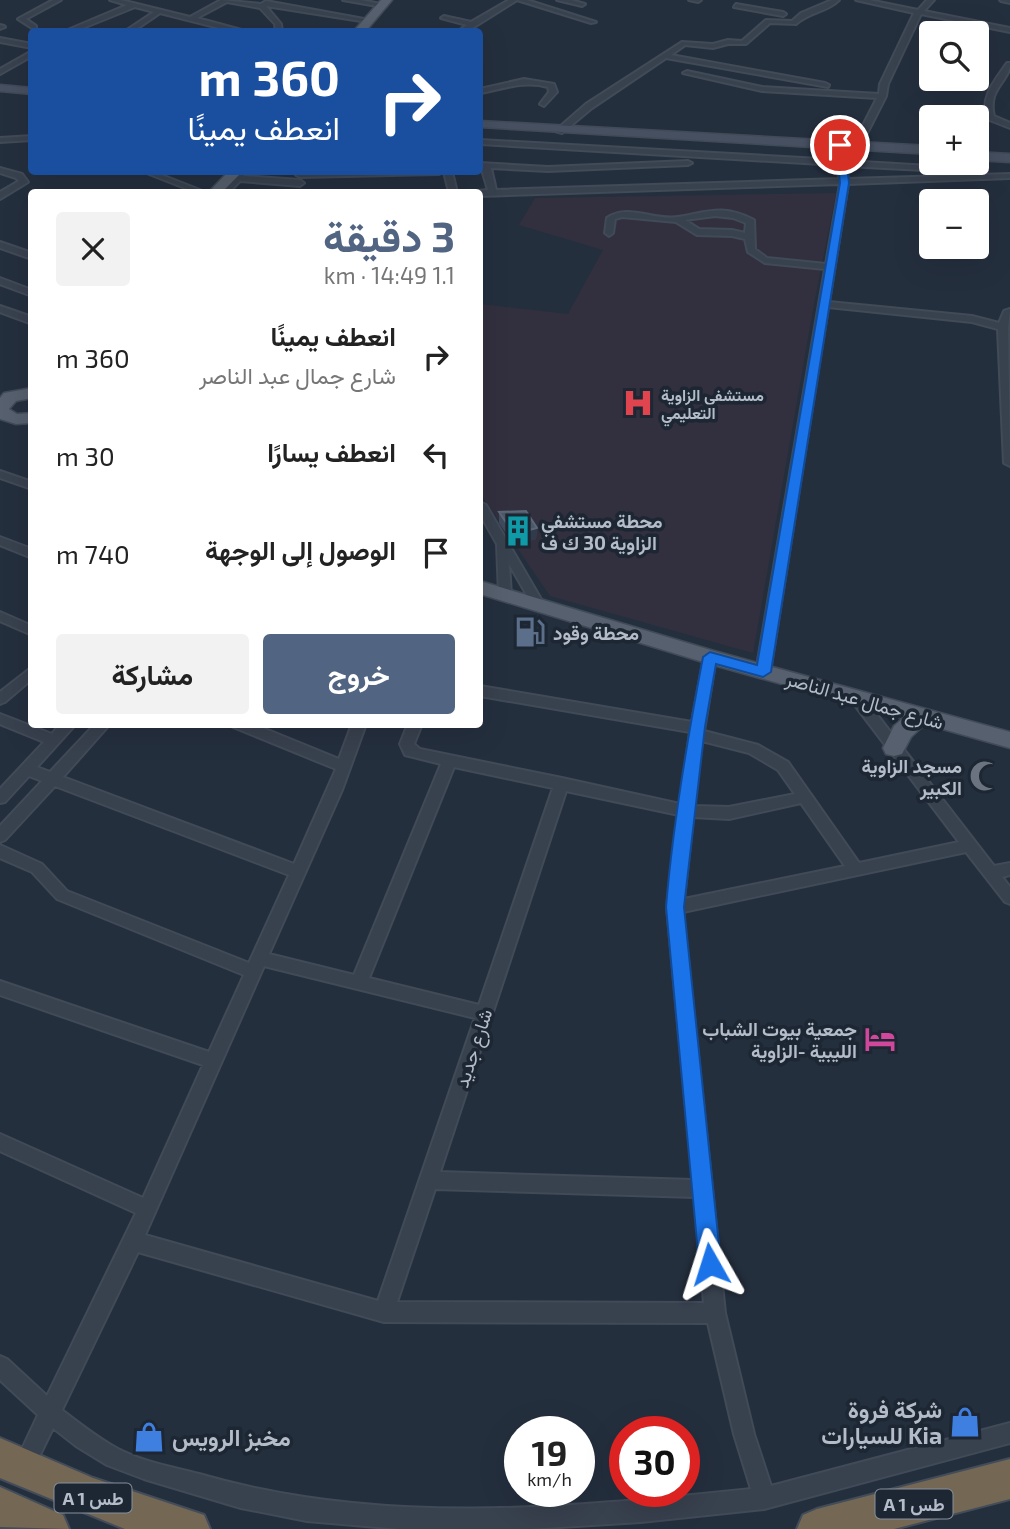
<!DOCTYPE html>
<html lang="ar">
<head>
<meta charset="utf-8">
<style>
	:root { --surface:#fff; --page:#f2f2f2; --text:#222; --muted:#767676; --accent:#516482 }
	body { margin:0; font-family:"Exo 2",Vazirmatn,sans-serif; background:var(--page); color:var(--text); direction:rtl; height:100vh; display:flex; flex-direction:column; font-size:26px; white-space:nowrap }
	* { box-sizing:border-box; margin:0 }
	p { font-size:23px; color:var(--muted) }
	.icon { flex:none; width:38px; height:38px; fill:none; stroke:currentColor; stroke-width:2; stroke-linecap:round; stroke-linejoin:round }
	.map { position:relative; flex:1; overflow:hidden; direction:ltr }
	.details { position:absolute; left:28px; top:189px; width:455px; height:539px; display:flex; flex-direction:column; background:var(--surface); border-radius:7px; box-shadow:0 7px 28px #0002; direction:rtl }
	.details>* { flex:none }
	.top-card { position:absolute; left:28px; top:28px; width:455px; height:147px; border-radius:7px; box-shadow:0 7px 28px #0002; direction:rtl; background:#1a4fa0; color:#fff; overflow:hidden }
	.controls { position:absolute; left:919px; top:21px; display:grid; gap:14px }
	.controls a { display:grid; place-items:center; width:70px; height:70px; border-radius:7px; background:var(--surface); box-shadow:0 7px 28px #0002; font-size:35px }
	.speed { position:absolute; left:504px; top:1416px; display:flex; gap:14px; font-size:35px; font-weight:700; text-align:center }
	.speed>* { display:grid; place-content:center; width:91px; height:91px; border-radius:50%; background:var(--surface); box-shadow:0 7px 28px #0002; line-height:1 }
	.speed small { font-size:18px; font-weight:400 }
	.speed .limit { border:10px solid #d22; background:#fff; color:#111 }
	.pin { position:absolute; display:grid; place-items:center; width:60px; height:60px; color:#fff; margin:-30px; border:4px solid #fff; border-radius:50%; box-shadow:0 2px 7px #0007 }
	.me { position:absolute; width:77px; margin:-38px; rotate:354deg; stroke-linejoin:round; filter:drop-shadow(0 0 5px #0008) }
	.turn { display:flex; align-items:center; gap:24px; height:147px; padding:0 28px; font-size:32px }
	.turn .icon { width:91px; height:91px; stroke-width:2.5 }
	.turn b { display:block; font-size:49px; line-height:60px }
	.round { display:grid; place-items:center; flex:none; width:74px; height:74px; border-radius:7px; background:var(--page) }
	.summary { display:flex; align-items:center; justify-content:space-between; height:119px; padding:0 28px }
	h1 { font-size:42px; font-weight:700; line-height:52px; color:var(--accent) }
	.button { display:flex; gap:14px; margin-top:auto; padding:14px 28px }
	.button a { flex:1; height:80px; border-radius:7px; background:var(--accent); color:#fff; font-size:28px; font-weight:700; line-height:80px; text-align:center }
	.button a+a { background:var(--page); color:var(--text) }
	ul { padding:0; list-style:none }
	li { display:flex; align-items:center; gap:21px; height:98px; padding:0 28px }
	li div { flex:1 }
	li b { display:block; font-size:26px }
	li em { font-style:normal }
	.map>svg:first-child { display:block }
	.medical { fill:#32303f }
	.lines { fill:none; stroke-linecap:round; stroke-linejoin:round }
	.street-casing { stroke:#414a57; stroke-width:4 }
	.secondary-casing { stroke:#414a57; stroke-width:3 }
	.primary-casing { stroke:#414a57; stroke-width:3 }
	.highway-casing { stroke:#434c59; stroke-width:4 }
	.street { fill:#38414e; fill-rule:evenodd }
	.secondary { fill:#465061; fill-rule:evenodd }
	.primary { fill:#56606e; fill-rule:evenodd }
	.highway { fill:#746855; fill-rule:evenodd }
	.wall { fill:#3f4b5c }
	.shaded-wall { fill:#2f3b4b }
	.building { fill:#4b5868; stroke:#5c6777; stroke-width:2 }
	.route { fill:#1a73e8; stroke:#114b97; stroke-width:2 }
	.labels { text-anchor:middle; dominant-baseline:central; stroke-width:7; stroke-linejoin:round; paint-order:stroke }
	.far-poi-label { font-size:16px; font-weight:bold; fill:#b4bcc9; stroke:#1d2633; text-anchor:start }
	.shield { fill:#1d2633; stroke:#878f9c; stroke-width:2 }
	.shield-label { font-size:18px; font-weight:bold; fill:#b4bcc9 }
	.poi-label { font-size:19px; font-weight:bold; fill:#b4bcc9; stroke:#1d2633; text-anchor:start }
	.street-label { font-size:19px; fill:#b4bcc9; stroke:#1d2633 }
	.near-poi-label { font-size:23px; font-weight:bold; fill:#b4bcc9; stroke:#1d2633; text-anchor:end }
</style>
</head>
<body>
<div class="map">
<svg width="1010" height="1529" viewBox="0 0 1010 1529">
	<rect width="100%" height="100%" fill="#242f3e"/>
	<!-- medical -->
	<polygon class="medical" points="836,193 813,309 753,653 550,596 480,493 480,304 568,314 603,250 519,225 535,198"/>
	<g class="lines">
		<!-- street casing -->
		<g class="street-casing">
			<g id="street">
				<polygon points="53,0 61,0 26,19 36,26 36,28 32,28 18,19"/>
				<polygon points="110,0 121,0 190,17 221,0 261,4 266,1 364,19 361,21 266,6 281,24 282,32 276,32 275,24 260,8 227,2 197,18 249,32 235,32 160,13 132,32 124,32 154,12 135,7 73,32 63,32 127,5"/>
				<polygon points="343,0 361,0 386,5 383,7"/>
				<polygon points="509,0 527,0 596,22 591,23 517,0 466,32 457,32 467,25 441,18 444,16 471,22"/>
				<polygon points="557,0 571,0 585,4 582,6"/>
				<polygon points="689,0 701,0 698,2"/>
				<path d="M832 0H839C827 12 809 12 796 24L770 23 746 44H728L713 48 685 45 671 55 825 83 829 85 828 87 666 58 592 108 562 133 555 131 586 104 682 42 713 44 728 40 742 41 766 20 792 21 801 13Z"/>
				<polygon points="856,0 869,0 918,10 927,0 934,0 924,11 1010,28 1010,32 921,14 888,84 886,96 859,149 855,151 851,149 877,98 762,91 683,73 687,71 762,87 879,94 880,84 914,13"/>
				<polygon points="1000,0 1010,0 1010,3 1001,1"/>
				<polygon points="736,4 783,12 786,14 783,16 734,7"/>
				<polygon points="0,25 4,26 5,27 0,29"/>
				<polygon points="0,38 32,44 32,48 0,42"/>
				<polygon points="32,51 32,56 0,74 0,69"/>
				<path d="M1007 63H1010C1010 82 987 88 994 116L1010 123V128L987 119C980 97 995 80 1007 63Z"/>
				<path d="M524 79 554 84 557 92 544 106 540 104 549 92 548 87C524 80 503 89 480 93V89Z"/>
				<polygon points="32,136 32,140 0,142 0,138"/>
				<path d="M480 140 838 160 836 145 840 143 844 145 846 161 963 168 967 170 963 172 846 166 848 179 1010 174V178L848 184 829 302 972 316 999 323 1004 311 1010 309 1008 327 1010 466 1004 463 998 329 972 322 828 307 770 672 763 677 758 675 756 672 825 269 765 263 748 252 745 239 732 236 697 235 676 222 622 217 615 219 613 233 609 236 605 233 607 218C628 203 654 221 678 217 708 212 723 204 754 220L755 249 767 258 826 264 840 184 480 196 477 191 488 190 480 163 548 167 688 161 692 163 688 165 548 171 491 168 496 190 839 179 838 165 480 144ZM715 216 733 218 746 223 745 233 732 230 699 229 685 220Z"/>
				<polygon points="0,168 22,174 28,182 0,199 0,192 19,181 16,178 0,173"/>
				<polygon points="144,172 154,172 205,192 195,192"/>
				<polygon points="239,172 245,172 244,176 300,180 304,183 300,186 240,181 229,192 221,192"/>
				<polygon points="348,172 443,172 439,174 300,177 296,175 300,173"/>
				<polygon points="444,172 452,172 457,192 449,192"/>
				<polygon points="0,242 32,253 32,259 0,248"/>
				<polygon points="0,278 32,290 32,296 0,284"/>
				<polygon points="0,306 32,317 32,324 0,312"/>
				<polygon points="0,471 32,482 32,489 0,478"/>
				<polygon points="480,502 486,505 545,606 543,609 535,609 509,564 511,595 505,599 499,595 497,544 480,514"/>
				<polygon points="0,537 32,549 32,558 0,545"/>
				<polygon points="0,612 32,626 32,635 0,621"/>
				<path d="M710 653 716 657 704 731 758 745 788 762 859 863 959 842 851 700 849 697 851 694H861L994 866 1010 863V875L1002 877 1010 887V904L1005 902 966 852 683 912 725 1313 754 1434 771 1486 1010 1423V1443L764 1509 641 1522 529 1529H400L307 1521 241 1508 144 1479 107 1465 76 1446 53 1428 31 1473 24 1476 17 1473 14 1466 38 1415 0 1380V1356L7 1359 47 1396 136 1213 0 1151V1134L143 1198 203 1065 0 995V981L209 1052 244 975 57 899 32 872 0 858V845L42 864 67 891 249 963 289 875 55 786 5 840 0 842V826L42 781 29 776 5 802 0 803V789L44 742 0 724V714L52 734 60 724H76L37 767 50 772 95 724H110L63 777 294 864 336 769 233 727 231 724H253L339 759 352 724H366L342 790 269 954 354 975 441 764 405 755 400 744 408 724H422L414 744 420 749 562 778 680 804 690 732 480 696V686L692 722 704 657ZM702 741 749 753 778 770 795 794 729 807 694 806ZM454 767 553 788 479 1005 369 978ZM566 791 679 815 667 907 693 1180 440 1172ZM801 803 845 866 684 899 693 817 729 819ZM264 966 475 1018 378 1301 145 1235ZM435 1189 695 1197 704 1303 397 1302ZM138 1252 384 1322 708 1323 734 1434 751 1489C564 1508 382 1527 199 1474 173 1467 143 1462 118 1449 98 1438 80 1424 62 1410Z"/>
				<polygon points="32,667 32,679 5,702 0,704 0,692"/>
			</g>
		</g>
		<!-- secondary casing -->
		<g class="secondary-casing">
			<g id="secondary">
				<polygon points="0,85 32,88 32,94 0,91"/>
				<polygon points="480,121 931,146 931,154 480,127"/>
				<polygon points="976,152 1010,154 1010,162 976,160"/>
			</g>
		</g>
		<!-- primary casing -->
		<g class="primary-casing">
			<g id="primary">
				<polygon points="381,0 392,0 365,32 353,32"/>
				<polygon points="228,172 242,172 222,192 209,192"/>
				<polygon points="32,388 32,398 16,401 9,409 17,414 32,413 32,423 16,424 0,419 0,398 4,393"/>
				<polygon points="480,581 714,651 1010,732 1010,748 925,724 911,737 902,754 894,756 886,754 883,748 894,726 903,718 703,662 480,594"/>
			</g>
		</g>
		<!-- highway casing -->
		<g class="highway-casing">
			<g id="highway">
				<polygon points="0,1438 93,1478 204,1515 210,1529 125,1529 0,1478"/>
				<polygon points="1010,1459 1010,1499 894,1529 797,1529 803,1515 817,1509"/>
				<polygon points="0,1487 63,1515 69,1529 0,1527"/>
			</g>
		</g>
		<!-- street -->
		<use href="#street" class="street"/>
		<!-- secondary -->
		<use href="#secondary" class="secondary"/>
		<!-- primary -->
		<use href="#primary" class="primary"/>
		<!-- highway -->
		<use href="#highway" class="highway"/>
	</g>
	<!-- wall -->
	<polygon class="wall" points="499,512 537,528 536,539 514,545 499,523"/>
	<!-- shaded-wall -->
	<polygon class="shaded-wall" points="537,528 536,539 514,545 514,534"/>
	<!-- building -->
	<polygon class="building" points="526,511 537,528 514,534 499,512"/>
	<!-- route -->
	<path class="route" d="M840 142 845 145 849 183 771 672 763 677 716 664 705 727 684 907 721 1264 718 1271 710 1274 702 1271 699 1264 666 907C673 823 687 740 703 657L710 652 757 665 840 183 836 145Z"/>
	<!-- icons -->
	<defs>
		<g id="hospital-bare" transform="scale(2.415)"><path d="M-5-5h3v3.5h4V-5h3V5h-3V1.5h-4V5h-3Z" fill="#e0444e" stroke="#1d2633" stroke-width="2.5" paint-order="stroke"/></g>
		<g id="building-bare" transform="scale(2.415)"><path d="M-4-6H4V6H1V3H-1V6H-4ZM-2.5-4.3h1.7v1.8h-1.7ZM.8-4.3h1.7v1.8H.8ZM-2.5-1h1.7V.8h-1.7ZM.8-1h1.7V.8H.8Z" fill="#0f9aa8" stroke="#1d2633" stroke-width="2.5" paint-order="stroke"/></g>
		<g id="fuel-bare" transform="scale(2.415)"><path d="M-5.5-6h7V0h2V4h1.3V-2.5L3-4.5l.8-.8L6-3V5H2.5V1h-1V6h-7ZM-4.2-4.7v3.2H.2V-4.7Z" fill="#5c6f8a" stroke="#1d2633" stroke-width="2.5" paint-order="stroke"/></g>
		<g id="mosque-bare" transform="scale(2.415)"><path d="M3.5-4.9A6 6 0 1 0 3.5 4.9A5 5 0 1 1 3.5-4.9Z" fill="#6b7280" stroke="#1d2633" stroke-width="2.5" paint-order="stroke"/></g>
		<g id="hotel-bare" transform="scale(2.415)"><path d="M-6-4.5h1.5V1H6V5H4.5V3h-9V5H-6ZM-4 0a1.8 1.8 0 1 1 3.6 0ZM.5 0V-2.5h3Q6-2.5 6 0Z" fill="#d1479c" stroke="#1d2633" stroke-width="2.5" paint-order="stroke"/></g>
		<g id="shop-bare" transform="scale(2.415)"><path d="M-5-2.5h2.3a2.7 3.5 0 0 1 5.4 0H5L5.5 6h-11ZM-1.5-2.5h3a1.5 2.3 0 0 0-3 0Z" fill="#3f7fe0" stroke="#1d2633" stroke-width="2.5" paint-order="stroke"/></g>
	</defs>
	<g fill-rule="evenodd">
		<use href="#hospital-bare" x="638" y="403"/>
		<use href="#building-bare" x="518" y="531"/>
		<use href="#fuel-bare" x="530" y="632"/>
		<use href="#mosque-bare" x="985" y="776"/>
		<use href="#hotel-bare" x="880" y="1039"/>
		<use href="#shop-bare" x="965" y="1422"/>
		<use href="#shop-bare" x="149" y="1437"/>
	</g>
	<g class="labels">
		<!-- far-poi labels -->
		<g class="far-poi-label">
			<text x="661" y="394">مستشفى الزاوية<tspan x="661" dy="18">التعليمي</tspan></text>
		</g>
		<!-- shield labels -->
		<g class="shield">
			<rect x="54.5" y="1483.5" width="77" height="29" rx="5"/>
			<rect x="875.5" y="1489.5" width="77" height="29" rx="5"/>
		</g>
		<g class="shield-label">
			<text x="93" y="1498">A 1 طس</text>
			<text x="914" y="1504">A 1 طس</text>
		</g>
		<!-- poi labels -->
		<g class="poi-label">
			<text x="541" y="520">محطة مستشفي<tspan x="541" dy="22">الزاوية 30 ك ف</tspan></text>
			<text x="553" y="632">محطة وقود</text>
			<text x="962" y="765" text-anchor="end">مسجد الزاوية<tspan x="962" dy="22">الكبير</tspan></text>
			<text x="857" y="1028" text-anchor="end">جمعية بيوت الشباب<tspan x="857" dy="22">الليبية -الزاوية</tspan></text>
		</g>
		<!-- street labels -->
		<g class="street-label">
			<text transform="translate(865 700) rotate(16)">شارع جمال عبد الناصر</text>
			<text transform="translate(473 1048) rotate(-72)">شارع جديد</text>
		</g>
		<!-- near-poi labels -->
		<g class="near-poi-label">
			<text x="942" y="1409">شركة فروة<tspan x="942" dy="26">للسيارات Kia</tspan></text>
			<text x="172" y="1437" text-anchor="start">مخبز الرويس</text>
		</g>
	</g>
</svg>
<div class="controls">
<a><svg class="icon" aria-label="search" viewBox="0 0 24 24"><circle cx="10" cy="10" r="6"/><path d="M15 15l6 6"/></svg></a>
<a>+</a>
<a>−</a>
</div>
<div class="speed"><div>19<small>km/h</small></div><div class="limit">30</div></div>
<div class="pin" style="left:840px;top:145px;background:#d93025"><svg class="icon" aria-label="arrive" viewBox="0 0 24 24"><path d="M6 21V4h12l-3 4 3 4H6"/></svg></div>
<svg class="me" style="left:710px;top:1264px" viewBox="-20 -20 40 40"><path d="M0-17L14 15 0 8-14 15z" fill="#1a73e8" stroke="#fff" stroke-width="4"/></svg>
<div class="top-card">
<div class="turn"><svg class="icon" aria-label="right" viewBox="0 0 24 24"><path d="M7 20v-9h11M14 6l5 5-5 5"/></svg><div><b>360 m</b>انعطف يمينًا</div></div>
</div>
<section class="details">
<div class="summary"><div><h1>3 دقيقة</h1><p>1.1 km · 14:49</p></div><a class="round"><svg class="icon" aria-label="close" viewBox="0 0 24 24"><path d="M6 6l12 12M18 6L6 18"/></svg></a></div>
<ul>
<li><svg class="icon" aria-label="right" viewBox="0 0 24 24"><path d="M7 20v-9h11M14 6l5 5-5 5"/></svg><div><b>انعطف يمينًا</b><p>شارع جمال عبد الناصر</p></div><em>360 m</em></li>
<li><svg class="icon" aria-label="left" viewBox="0 0 24 24"><path d="M17 20v-9H6M10 6l-5 5 5 5"/></svg><div><b>انعطف يسارًا</b></div><em>30 m</em></li>
<li><svg class="icon" aria-label="arrive" viewBox="0 0 24 24"><path d="M6 21V4h12l-3 4 3 4H6"/></svg><div><b>الوصول إلى الوجهة</b></div><em>740 m</em></li>
</ul>
<div class="button"><a>خروج</a><a>مشاركة</a></div>
</section>
</div>
</body>
</html>
